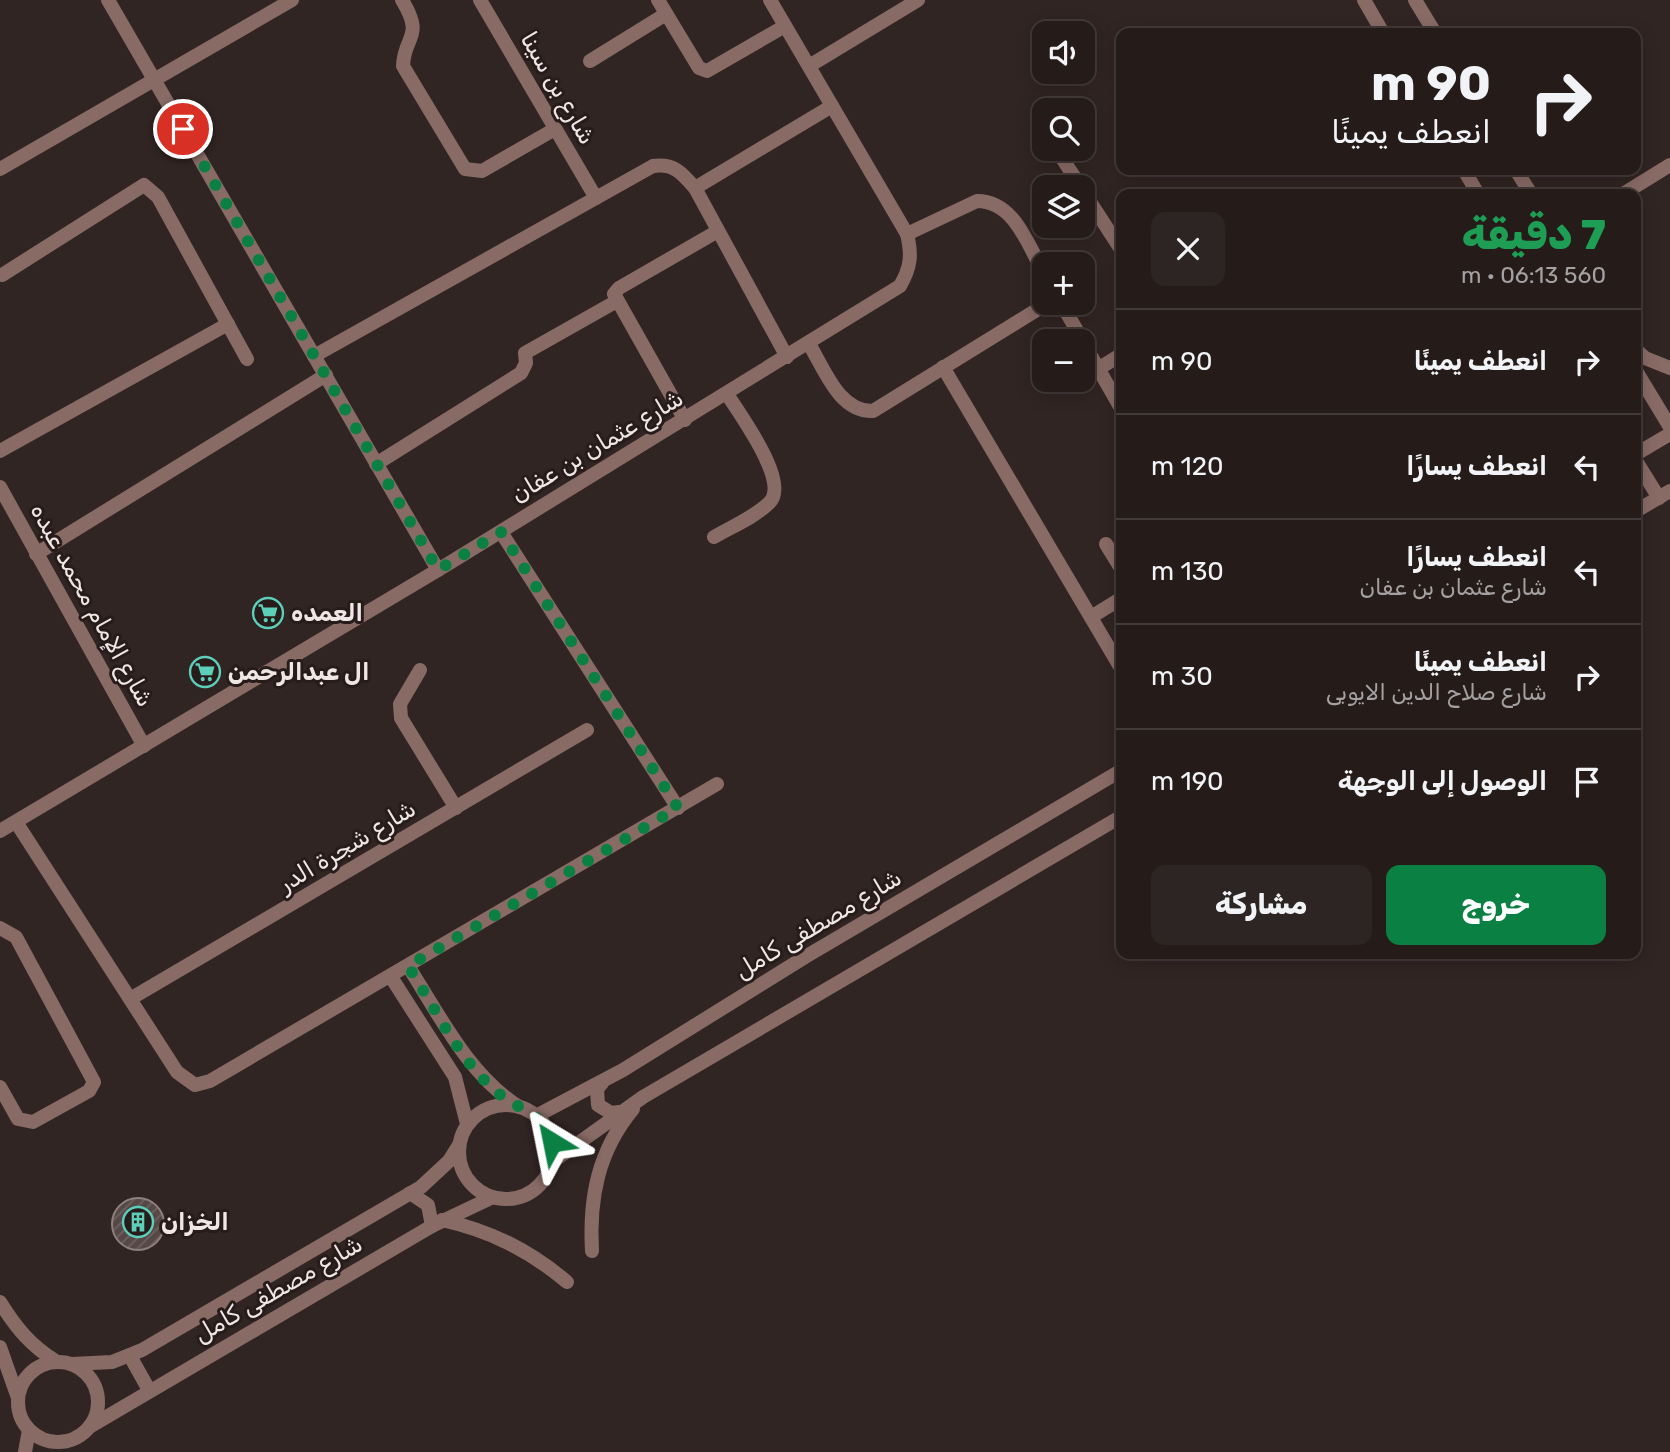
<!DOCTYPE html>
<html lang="ar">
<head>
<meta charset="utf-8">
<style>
	:root { --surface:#251c1a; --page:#2d2523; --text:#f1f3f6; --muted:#a3a1a2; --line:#423a39; --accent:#0b8043 }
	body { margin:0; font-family:Rubik,"Noto Sans Arabic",sans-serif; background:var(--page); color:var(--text); direction:rtl; height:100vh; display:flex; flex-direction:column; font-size:26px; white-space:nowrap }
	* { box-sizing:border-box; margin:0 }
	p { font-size:23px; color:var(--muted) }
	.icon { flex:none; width:38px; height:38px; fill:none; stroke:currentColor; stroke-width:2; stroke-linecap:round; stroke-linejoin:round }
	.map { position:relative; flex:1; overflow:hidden; direction:ltr }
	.panel { position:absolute; left:1116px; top:189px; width:525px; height:770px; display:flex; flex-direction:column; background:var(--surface); border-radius:14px; box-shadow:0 4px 18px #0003,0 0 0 2px var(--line); direction:rtl }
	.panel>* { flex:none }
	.banner { position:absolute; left:1116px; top:28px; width:525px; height:147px; border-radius:14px; box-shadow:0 4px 18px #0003,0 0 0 2px var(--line); direction:rtl; background:#251c1a; color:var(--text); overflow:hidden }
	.controls { position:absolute; left:1032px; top:21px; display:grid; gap:14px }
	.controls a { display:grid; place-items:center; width:63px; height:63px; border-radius:14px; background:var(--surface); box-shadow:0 4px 18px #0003,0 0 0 2px var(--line); font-size:35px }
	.pin { position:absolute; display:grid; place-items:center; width:60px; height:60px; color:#fff; margin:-30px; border:4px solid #fff; border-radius:50%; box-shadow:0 2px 7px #0007 }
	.me { position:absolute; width:77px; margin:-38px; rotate:325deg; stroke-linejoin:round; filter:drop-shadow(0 0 5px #0008) }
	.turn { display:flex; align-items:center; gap:24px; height:147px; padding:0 35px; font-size:32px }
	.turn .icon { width:91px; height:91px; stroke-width:2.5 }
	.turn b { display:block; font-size:49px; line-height:60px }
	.round { display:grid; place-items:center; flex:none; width:74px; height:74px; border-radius:14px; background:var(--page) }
	.overview { display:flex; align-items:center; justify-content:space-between; height:119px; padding:0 35px }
	h1 { font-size:42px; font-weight:800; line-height:52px; color:#1e9e55 }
	.button { display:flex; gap:14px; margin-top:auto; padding:14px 35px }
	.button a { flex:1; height:80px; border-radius:14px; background:var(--accent); color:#fff; font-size:28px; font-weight:800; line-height:80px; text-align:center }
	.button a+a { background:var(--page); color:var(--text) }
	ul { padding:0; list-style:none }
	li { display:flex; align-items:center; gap:21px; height:105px; padding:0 35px; border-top:2px solid var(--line) }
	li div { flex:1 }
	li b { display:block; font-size:26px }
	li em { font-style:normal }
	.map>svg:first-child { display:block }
	.building { fill:url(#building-hatch); stroke:#8e807d; stroke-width:2 }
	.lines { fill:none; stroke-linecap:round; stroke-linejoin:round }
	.minor { stroke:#896b66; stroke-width:14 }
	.tertiary { stroke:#896b66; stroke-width:14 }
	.route { stroke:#0b8043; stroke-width:12; stroke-dasharray:0 21.6 }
	.labels { text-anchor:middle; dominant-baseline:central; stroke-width:6; stroke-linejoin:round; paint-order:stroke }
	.street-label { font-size:24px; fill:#efe7e6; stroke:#271c1a }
	.poi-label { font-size:24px; font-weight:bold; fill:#efe7e6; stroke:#271c1a; text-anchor:start }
</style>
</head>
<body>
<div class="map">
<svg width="1670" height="1452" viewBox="0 0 1670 1452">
	<defs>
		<pattern id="building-hatch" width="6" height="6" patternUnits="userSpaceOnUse" patternTransform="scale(1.75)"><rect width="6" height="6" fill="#554846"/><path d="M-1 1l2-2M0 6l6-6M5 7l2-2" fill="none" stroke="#6e6261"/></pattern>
	</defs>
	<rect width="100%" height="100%" fill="#312523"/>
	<!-- building -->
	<circle class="building" cx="138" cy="1224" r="26"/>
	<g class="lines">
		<!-- minor -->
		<g class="minor">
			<polyline points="108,0 438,570"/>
			<path d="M402 0C425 38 404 35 403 66L465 169 482 171 555 129"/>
			<polyline points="480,0 596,198"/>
			<polyline points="658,0 699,68 707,71 785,26"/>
			<polyline points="590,61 666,14"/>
			<polyline points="809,66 918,0"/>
			<polyline points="1040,123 1045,131"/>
			<polyline points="1056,149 1081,187"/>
			<polyline points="0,169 292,0"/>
			<polyline points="695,188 832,106"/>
			<polyline points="1083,191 1122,251"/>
			<polyline points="1623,194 1670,165"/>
			<path d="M907 234 977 201C1015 201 1028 246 1045 275"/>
			<polyline points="2,275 144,185 158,197 247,359"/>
			<polyline points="1061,303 1083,341"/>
			<polyline points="1083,342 1122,410"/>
			<path d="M809 344C825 370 839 412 873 411L1048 303"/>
			<path d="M314 356 653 166C674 163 682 173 695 188L787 357"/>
			<polyline points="943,367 1122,670"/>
			<polyline points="1098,369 1122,354"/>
			<polyline points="685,420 614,294 619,288 718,231"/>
			<polyline points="0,451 228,324"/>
			<polyline points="376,464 521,373 526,363 525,353 617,301"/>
			<polyline points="0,487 144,746"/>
			<polyline points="501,532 678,808"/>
			<path d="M714 537C731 527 755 517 769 503 791 483 740 415 727 394"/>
			<polyline points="1106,544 1122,570"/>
			<polyline points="36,554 326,375"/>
			<polyline points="1091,617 1122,598"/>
			<polyline points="420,670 400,704 401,718 456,808"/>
			<polyline points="16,822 177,1072 195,1085 210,1081 717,784"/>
			<path d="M0 831 438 570 900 286C911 267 912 255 907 234L770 0"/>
			<polyline points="0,928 16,937 94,1082 89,1091 33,1122 18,1119 0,1087"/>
			<path d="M408 966C440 1016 468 1074 519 1107"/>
			<polyline points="391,977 455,1077 467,1124"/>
			<polyline points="130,999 587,730"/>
		</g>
		<!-- tertiary -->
		<g class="tertiary">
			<polyline points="1364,0 1383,33"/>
			<polyline points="1415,0 1435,33"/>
			<polyline points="1464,170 1478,194"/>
			<polyline points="1516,170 1531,194"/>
			<polyline points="1636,350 1645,358 1670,368"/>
			<polyline points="1636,371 1670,427"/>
			<polyline points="1636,454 1670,434"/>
			<polyline points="1636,461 1659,498"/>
			<polyline points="1636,511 1670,491"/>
			<polyline points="602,1083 597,1089 598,1105 611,1113 619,1112"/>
			<circle cx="506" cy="1152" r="47"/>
			<polyline points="536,1116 623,1070 805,957 1122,770"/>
			<polyline points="552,1162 643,1097 1122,816"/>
			<polyline points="410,1193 428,1205 432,1226"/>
			<path d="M442 1220C491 1231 529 1250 567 1282"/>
			<path d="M592 1251C589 1198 598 1151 633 1109"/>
			<path d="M0 1302C16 1328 31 1346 57 1362"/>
			<polyline points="0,1347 18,1398"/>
			<polyline points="130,1356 149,1390"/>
			<circle cx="58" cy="1402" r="40"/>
			<polyline points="72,1364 112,1362 142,1350 421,1187 449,1161 459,1145"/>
			<polyline points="91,1426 432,1226 491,1198"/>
			<polyline points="25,1452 29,1430"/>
		</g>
	</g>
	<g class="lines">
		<!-- route -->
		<path class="route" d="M183 129 438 570 501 532 678 808 408 966C436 1009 461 1065 502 1096 523 1111 543 1115 552 1142"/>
	</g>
	<!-- icons -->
	<defs>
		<g id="supermarket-ring" transform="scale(1.575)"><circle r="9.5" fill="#271c1a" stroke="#5cceba" stroke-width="1.5"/><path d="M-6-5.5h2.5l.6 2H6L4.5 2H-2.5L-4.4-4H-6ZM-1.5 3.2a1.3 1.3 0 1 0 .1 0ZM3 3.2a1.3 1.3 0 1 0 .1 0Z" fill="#5cceba"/></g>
		<g id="building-ring" transform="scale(1.575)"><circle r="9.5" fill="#271c1a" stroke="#5cceba" stroke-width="1.5"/><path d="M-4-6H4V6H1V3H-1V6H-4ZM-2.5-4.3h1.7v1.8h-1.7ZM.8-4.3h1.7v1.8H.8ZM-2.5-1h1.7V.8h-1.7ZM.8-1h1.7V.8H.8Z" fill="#5cceba"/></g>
	</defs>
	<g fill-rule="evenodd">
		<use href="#supermarket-ring" x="268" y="613"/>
		<use href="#supermarket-ring" x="205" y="672"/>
		<use href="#building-ring" x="138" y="1222"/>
	</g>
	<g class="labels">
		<!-- street labels -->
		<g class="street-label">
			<text transform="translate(558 88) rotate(60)">شارع بن سينا</text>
			<text transform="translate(597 446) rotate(-31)">شارع عثمان بن عفان</text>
			<text transform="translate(92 605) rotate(61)">شارع الإمام محمد عبده</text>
			<text transform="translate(347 846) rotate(-31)">شارع شجرة الدر</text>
			<text transform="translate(818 924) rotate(-31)">شارع مصطفى كامل</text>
			<text transform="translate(278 1289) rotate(-30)">شارع مصطفى كامل</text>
		</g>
		<!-- poi labels -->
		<g class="poi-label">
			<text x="291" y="613">العمده</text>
			<text x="228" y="672">ال عبدالرحمن</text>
			<text x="161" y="1222">الخزان</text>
		</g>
	</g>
</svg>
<div class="controls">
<a><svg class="icon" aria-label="sound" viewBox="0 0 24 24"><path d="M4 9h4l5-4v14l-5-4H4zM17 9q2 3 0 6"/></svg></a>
<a><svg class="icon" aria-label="search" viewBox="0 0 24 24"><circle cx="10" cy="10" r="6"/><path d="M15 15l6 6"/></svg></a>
<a><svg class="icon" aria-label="layers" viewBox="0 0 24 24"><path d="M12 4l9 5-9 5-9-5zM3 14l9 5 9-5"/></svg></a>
<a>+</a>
<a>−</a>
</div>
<div class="pin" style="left:183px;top:129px;background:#d93025"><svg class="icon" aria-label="arrive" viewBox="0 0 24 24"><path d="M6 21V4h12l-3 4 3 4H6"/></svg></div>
<svg class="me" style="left:552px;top:1142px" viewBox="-20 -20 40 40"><path d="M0-17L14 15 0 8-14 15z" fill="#0b8043" stroke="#fff" stroke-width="4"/></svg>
<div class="banner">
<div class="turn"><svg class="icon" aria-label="right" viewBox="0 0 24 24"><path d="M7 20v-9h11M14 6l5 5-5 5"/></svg><div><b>90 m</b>انعطف يمينًا</div></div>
</div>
<section class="panel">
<div class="overview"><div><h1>7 دقيقة</h1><p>560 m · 06:13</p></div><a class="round"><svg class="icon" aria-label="close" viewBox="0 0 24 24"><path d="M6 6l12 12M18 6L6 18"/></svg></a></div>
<ul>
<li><svg class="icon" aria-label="right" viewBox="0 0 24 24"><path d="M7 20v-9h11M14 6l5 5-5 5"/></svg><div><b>انعطف يمينًا</b></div><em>90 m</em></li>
<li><svg class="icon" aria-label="left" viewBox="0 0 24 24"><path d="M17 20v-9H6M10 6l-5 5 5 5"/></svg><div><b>انعطف يسارًا</b></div><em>120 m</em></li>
<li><svg class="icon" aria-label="left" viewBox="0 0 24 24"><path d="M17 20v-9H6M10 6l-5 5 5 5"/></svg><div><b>انعطف يسارًا</b><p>شارع عثمان بن عفان</p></div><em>130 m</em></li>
<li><svg class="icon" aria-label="right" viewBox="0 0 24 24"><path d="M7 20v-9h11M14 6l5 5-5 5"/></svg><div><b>انعطف يمينًا</b><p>شارع صلاح الدين الايوبى</p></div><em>30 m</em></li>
<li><svg class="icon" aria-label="arrive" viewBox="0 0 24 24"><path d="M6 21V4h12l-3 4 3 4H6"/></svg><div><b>الوصول إلى الوجهة</b></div><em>190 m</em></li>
</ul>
<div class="button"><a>خروج</a><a>مشاركة</a></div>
</section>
</div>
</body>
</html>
